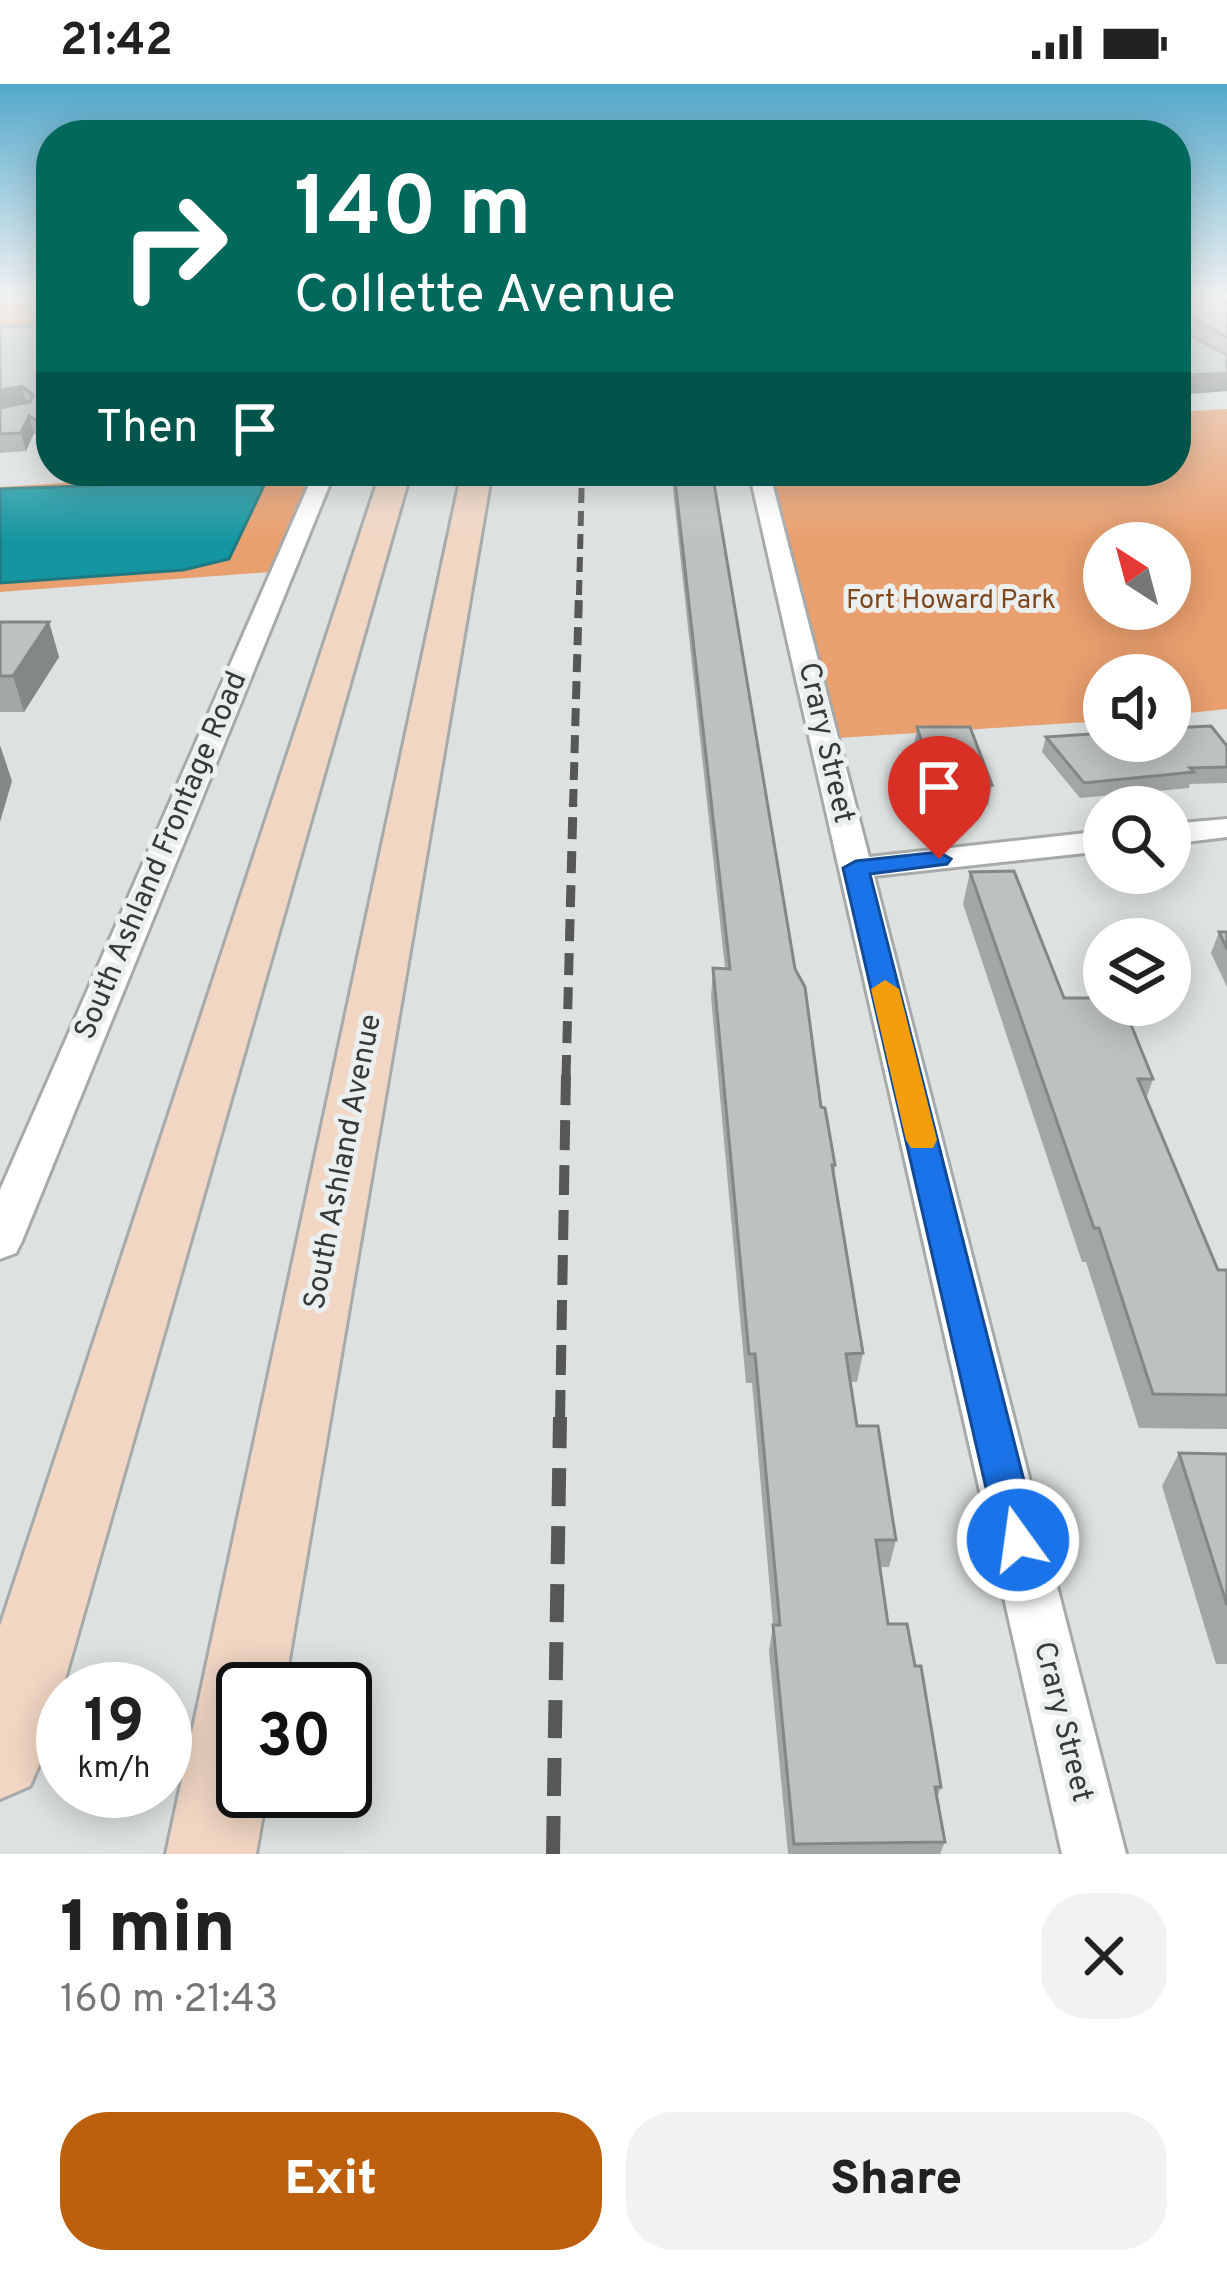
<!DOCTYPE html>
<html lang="en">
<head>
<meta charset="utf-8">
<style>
	:root { --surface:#fff; --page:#f2f2f2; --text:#222; --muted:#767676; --accent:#bc600d }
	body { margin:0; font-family:Overpass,sans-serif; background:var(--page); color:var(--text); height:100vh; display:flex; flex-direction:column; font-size:45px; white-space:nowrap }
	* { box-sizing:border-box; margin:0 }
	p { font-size:39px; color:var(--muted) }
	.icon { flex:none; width:66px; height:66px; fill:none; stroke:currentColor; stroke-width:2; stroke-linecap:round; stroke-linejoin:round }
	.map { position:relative; height:1770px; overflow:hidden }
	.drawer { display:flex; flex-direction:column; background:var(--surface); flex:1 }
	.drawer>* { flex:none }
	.top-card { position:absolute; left:36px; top:36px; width:1155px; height:366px; border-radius:48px; box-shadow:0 6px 30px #0003; background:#00695c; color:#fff; overflow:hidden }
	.needle { width:78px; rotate:324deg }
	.fabs { position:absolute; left:1083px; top:438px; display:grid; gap:24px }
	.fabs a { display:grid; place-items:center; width:108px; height:108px; border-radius:50%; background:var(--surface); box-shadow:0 6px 30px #0003; font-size:60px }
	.speed { position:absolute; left:36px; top:1578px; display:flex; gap:24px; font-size:60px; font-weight:700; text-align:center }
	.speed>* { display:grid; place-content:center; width:156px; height:156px; border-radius:50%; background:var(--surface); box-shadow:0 6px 30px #0003; line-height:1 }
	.speed small { font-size:30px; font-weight:400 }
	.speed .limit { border:6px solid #111; border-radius:18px; background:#fff; color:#111 }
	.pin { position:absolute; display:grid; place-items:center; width:102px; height:102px; color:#fff; margin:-123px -51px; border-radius:50% 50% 50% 0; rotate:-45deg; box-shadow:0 0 12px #0007 }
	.pin .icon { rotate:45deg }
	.me { position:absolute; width:132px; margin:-66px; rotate:346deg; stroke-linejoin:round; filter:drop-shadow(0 0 9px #0008) }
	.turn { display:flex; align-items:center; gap:42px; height:252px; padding:0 60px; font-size:54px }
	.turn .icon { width:156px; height:156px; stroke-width:2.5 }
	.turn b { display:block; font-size:84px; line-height:102px }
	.then { display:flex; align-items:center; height:114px; padding:0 60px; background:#0003; gap:24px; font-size:45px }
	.round { display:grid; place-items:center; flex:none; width:126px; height:126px; border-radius:48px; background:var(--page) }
	.headline { display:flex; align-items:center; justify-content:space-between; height:204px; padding:0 60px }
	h1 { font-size:72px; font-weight:800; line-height:90px }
	.button { display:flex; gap:24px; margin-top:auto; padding:24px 60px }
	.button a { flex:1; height:138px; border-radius:48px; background:var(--accent); color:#fff; font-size:48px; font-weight:800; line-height:138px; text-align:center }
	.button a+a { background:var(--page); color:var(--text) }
	.status { display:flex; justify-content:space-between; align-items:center; height:84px; padding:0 60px; background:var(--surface); direction:ltr }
	.status svg { height:33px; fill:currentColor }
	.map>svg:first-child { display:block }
	.green { fill:#e99f6e; fill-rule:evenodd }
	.water { fill:#1495a0; stroke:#1f7981; stroke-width:3 }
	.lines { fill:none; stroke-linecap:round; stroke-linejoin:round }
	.street-casing { stroke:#a6aaaa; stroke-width:6 }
	.secondary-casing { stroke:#a6aaaa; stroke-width:6 }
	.street { fill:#fff; fill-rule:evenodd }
	.secondary { fill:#f0d6c3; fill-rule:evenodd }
	.rail-far4 { stroke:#565758; stroke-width:6; stroke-dasharray:15 8; stroke-linecap:butt }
	.rail-far3 { stroke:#565758; stroke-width:8; stroke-dasharray:18 9; stroke-linecap:butt }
	.rail-far2 { stroke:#565758; stroke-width:9; stroke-dasharray:22 12; stroke-linecap:butt }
	.rail-far1 { stroke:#565758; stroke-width:10; stroke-dasharray:30 15; stroke-linecap:butt }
	.rail { stroke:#565758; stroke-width:14; stroke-dasharray:38 20; stroke-linecap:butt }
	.wall { fill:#a3a6a7 }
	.shaded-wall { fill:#848788 }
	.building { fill:#bdc1c2; stroke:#848788; stroke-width:3 }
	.route { fill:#1a73e8; stroke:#114b97; stroke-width:3 }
	.slow { fill:#f59e0b }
	.labels { text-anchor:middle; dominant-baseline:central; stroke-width:10; stroke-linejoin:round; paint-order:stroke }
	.far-park-label { font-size:27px; fill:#7f471e; stroke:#ebefef }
	.street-label { font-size:30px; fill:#38393a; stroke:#ebefef }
</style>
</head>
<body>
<div class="status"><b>21:42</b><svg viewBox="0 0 49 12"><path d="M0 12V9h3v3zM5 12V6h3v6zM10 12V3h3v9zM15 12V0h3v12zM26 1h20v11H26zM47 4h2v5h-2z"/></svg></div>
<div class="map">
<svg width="1227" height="1770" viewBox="0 0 1227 1770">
	<rect width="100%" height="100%" fill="#dde1e2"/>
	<!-- green -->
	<g class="green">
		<polygon points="0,211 50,211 33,249 0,251"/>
		<path d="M1227 325V625L1170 631V591H1104V637L822 655 759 387H1176V328ZM1104 459H1170V525H1104Z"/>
		<polygon points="248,387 325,387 283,487 0,508 0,403"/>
	</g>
	<!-- water -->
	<polygon class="water" points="160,387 270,389 229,475 183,486 0,499 0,405 137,400"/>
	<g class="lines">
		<!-- street casing -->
		<g class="street-casing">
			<g id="street">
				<polygon points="315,387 335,387 22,1157 16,1169 0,1175 0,1106"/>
				<polygon points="749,387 769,387 869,773 1104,747 1104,767 874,792 1126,1770 1062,1770"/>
				<polygon points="1227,735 1227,753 1170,760 1170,740"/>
			</g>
		</g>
		<!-- secondary casing -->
		<g class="secondary-casing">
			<g id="secondary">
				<polygon points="381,387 411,387 43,1672 30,1702 0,1715 0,1542"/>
				<polygon points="462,387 492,387 284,1605 243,1605 243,1707 267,1707 256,1770 166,1770"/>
			</g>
		</g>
		<!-- street -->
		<use href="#street" class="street"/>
		<!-- secondary -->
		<use href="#secondary" class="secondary"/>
		<!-- rail-far4 -->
		<polyline class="rail-far4" points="579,511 582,387"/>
		<!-- rail-far3 -->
		<polyline class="rail-far3" points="573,723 579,508"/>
		<!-- rail-far2 -->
		<polyline class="rail-far2" points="566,993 573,720"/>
		<!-- rail-far1 -->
		<polyline class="rail-far1" points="560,1336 566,990"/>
		<!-- rail -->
		<polyline class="rail" points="553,1770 560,1333"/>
	</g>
	<!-- wall -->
	<g class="wall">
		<polygon points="1176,211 1227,211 1227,307 1176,311"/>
		<polygon points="51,218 51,360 34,349 26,367 0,369 0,324 50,241"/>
		<polygon points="671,387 712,387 795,885 821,1023 835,1081 834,1093 863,1269 857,1298 850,1298 857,1342 896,1456 889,1483 880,1483 888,1540 915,1582 941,1703 937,1714 945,1758 940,1770 788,1770 769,1567 773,1541 752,1299 746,1299 711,913 713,884 725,884"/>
		<polygon points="0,538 49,538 59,573 24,628 0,628"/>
		<polygon points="917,643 992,701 988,722 933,722 914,663"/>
		<polygon points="1046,653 1227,662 1227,699 1190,700 1189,704 1080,714 1042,668"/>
		<polygon points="970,788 1064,914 1153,995 1146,1015 1218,1186 1227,1186 1227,1345 1139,1344 1086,1178 1082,1178 963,820"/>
		<polygon points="1219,848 1227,848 1227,903 1211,869"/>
		<polygon points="1179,1369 1227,1370 1227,1580 1216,1580 1162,1402"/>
	</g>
	<!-- shaded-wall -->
	<g class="shaded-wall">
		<polygon points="1227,289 1227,307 1176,311 1176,292"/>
		<polygon points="22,302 26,319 0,324 0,306"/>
		<polygon points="29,332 34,349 26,367 21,349"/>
		<polygon points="49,538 59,573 24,628 13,592"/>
		<polygon points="0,661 12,697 0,738"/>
	</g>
	<!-- building -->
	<g class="building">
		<polygon points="1176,211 1227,211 1227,253 1183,229 1177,230 1176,242"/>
		<polygon points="51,218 51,345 29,332 21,349 0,350 0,324 30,318 33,311 22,302 0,306 0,243 50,241 48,224"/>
		<polygon points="1176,244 1227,271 1227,289 1176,292"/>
		<polygon points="674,387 712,387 795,885 805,903 821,1023 825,1024 835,1081 832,1081 863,1269 846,1270 857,1342 878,1342 896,1456 876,1456 888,1540 907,1540 915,1582 921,1582 941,1703 935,1703 945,1758 794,1760 773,1541 780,1541 755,1270 749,1270 713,884 730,885"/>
		<polygon points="0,538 49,538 13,592 0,592"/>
		<polygon points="1211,642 1227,662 1227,683 1190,684 1194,688 1084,699 1046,653 1104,649 1104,657 1170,657 1170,644"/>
		<polygon points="917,643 970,643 992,701 936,701"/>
		<polygon points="1014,787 1064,914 1104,914 1104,921 1123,921 1153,995 1138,995 1218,1186 1227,1186 1227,1311 1153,1310 1099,1144 1094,1144 970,788"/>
		<polygon points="1219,848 1227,848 1227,865"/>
		<polygon points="1179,1369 1227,1370 1227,1521"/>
	</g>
	<!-- sky -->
	<linearGradient id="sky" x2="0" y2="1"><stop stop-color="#53a8cb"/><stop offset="0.46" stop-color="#f0f2f2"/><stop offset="1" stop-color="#f0f2f2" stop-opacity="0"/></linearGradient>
	<rect width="1227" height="458" fill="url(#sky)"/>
	<!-- route -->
	<polygon class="route" points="939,768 951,775 947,780 870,790 1039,1456 1033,1470 1018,1476 1004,1470 998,1456 843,784 856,777"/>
	<!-- slow -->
	<polygon class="slow" points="885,896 899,905 937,1056 933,1064 911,1064 906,1056 871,905"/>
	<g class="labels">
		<!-- far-park labels -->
		<g class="far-park-label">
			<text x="951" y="517">Fort Howard Park</text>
		</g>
		<!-- street labels -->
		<g class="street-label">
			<text transform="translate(825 659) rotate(77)">Crary Street</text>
			<text transform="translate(162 772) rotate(-67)">South Ashland Frontage Road</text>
			<text transform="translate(344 1078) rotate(-79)">South Ashland Avenue</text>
			<text transform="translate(1062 1638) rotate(76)">Crary Street</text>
		</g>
	</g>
</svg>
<div class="fabs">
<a><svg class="needle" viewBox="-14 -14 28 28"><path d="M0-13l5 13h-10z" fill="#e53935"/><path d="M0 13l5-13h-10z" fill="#767676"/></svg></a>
<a><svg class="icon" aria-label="sound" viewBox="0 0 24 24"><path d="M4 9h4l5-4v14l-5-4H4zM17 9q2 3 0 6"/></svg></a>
<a><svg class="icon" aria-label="search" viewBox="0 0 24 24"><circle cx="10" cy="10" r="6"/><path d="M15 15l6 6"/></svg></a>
<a><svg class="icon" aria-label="layers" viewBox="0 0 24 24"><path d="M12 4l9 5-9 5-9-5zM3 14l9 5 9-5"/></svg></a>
</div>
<div class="speed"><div>19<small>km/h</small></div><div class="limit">30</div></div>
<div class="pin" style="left:939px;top:775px;background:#d93025"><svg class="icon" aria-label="arrive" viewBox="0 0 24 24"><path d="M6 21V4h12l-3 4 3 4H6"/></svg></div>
<svg class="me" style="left:1018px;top:1456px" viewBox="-20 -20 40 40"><circle r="17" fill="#1a73e8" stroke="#fff" stroke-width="3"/><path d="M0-11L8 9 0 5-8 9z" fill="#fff"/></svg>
<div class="top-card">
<div class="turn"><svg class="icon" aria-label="right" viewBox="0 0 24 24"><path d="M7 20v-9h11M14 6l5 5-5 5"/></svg><div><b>140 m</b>Collette Avenue</div></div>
<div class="then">Then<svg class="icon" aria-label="arrive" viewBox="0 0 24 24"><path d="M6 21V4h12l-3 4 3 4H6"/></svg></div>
</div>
</div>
<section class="drawer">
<div class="headline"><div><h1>1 min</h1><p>160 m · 21:43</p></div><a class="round"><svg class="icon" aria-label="close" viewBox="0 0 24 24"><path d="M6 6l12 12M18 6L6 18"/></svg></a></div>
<div class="button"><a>Exit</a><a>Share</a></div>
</section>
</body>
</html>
